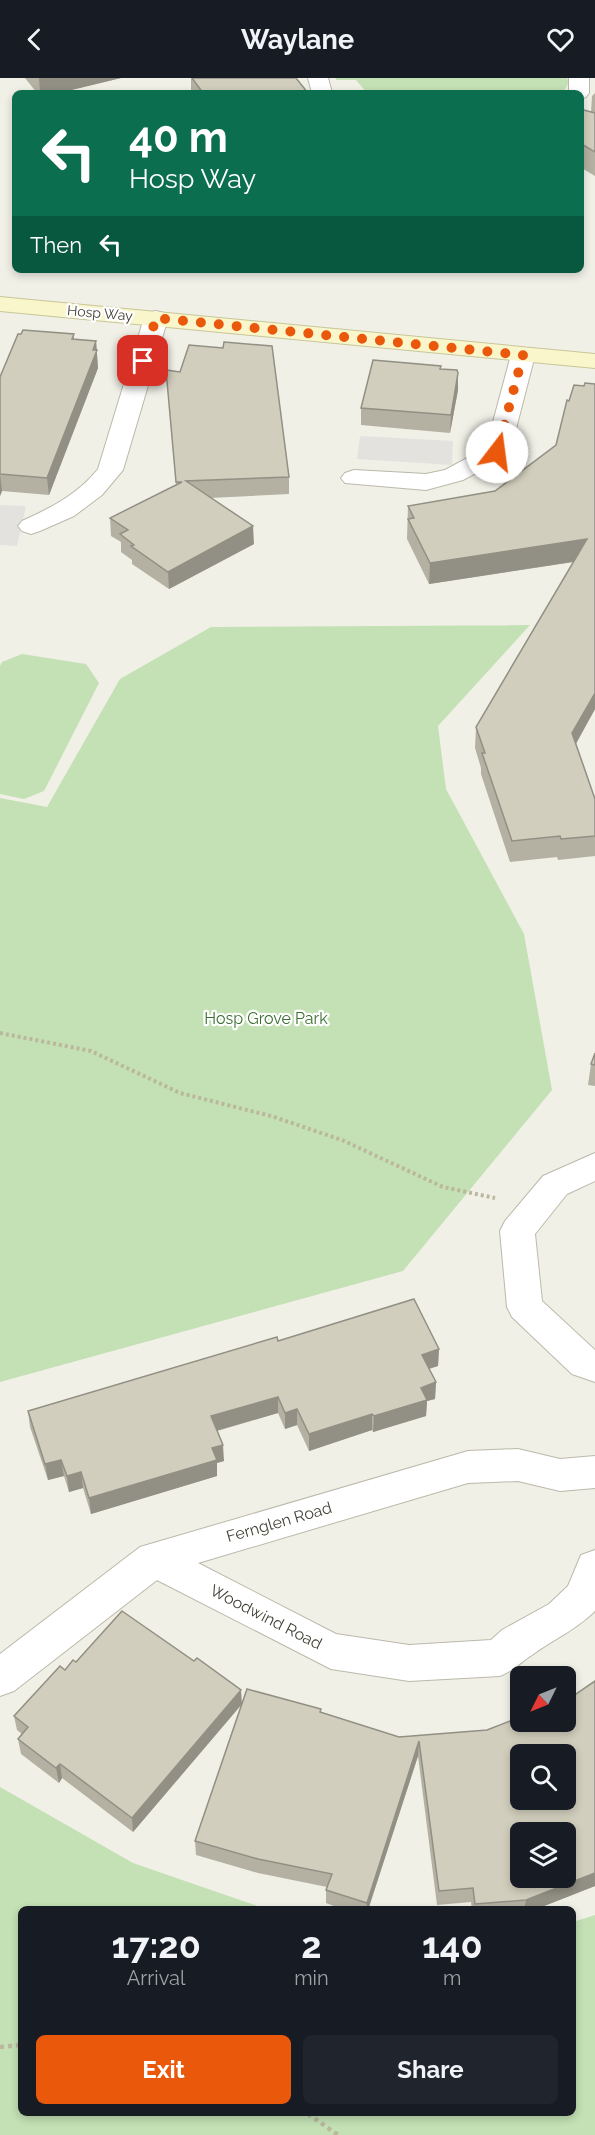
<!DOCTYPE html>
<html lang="en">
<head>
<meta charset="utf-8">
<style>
	:root { --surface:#171b24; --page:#20242c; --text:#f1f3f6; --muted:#9ea1a6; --accent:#ea580c }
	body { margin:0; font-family:Raleway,sans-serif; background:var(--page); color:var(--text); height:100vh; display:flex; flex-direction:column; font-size:22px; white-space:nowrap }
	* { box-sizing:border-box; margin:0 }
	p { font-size:20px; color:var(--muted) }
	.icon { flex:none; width:33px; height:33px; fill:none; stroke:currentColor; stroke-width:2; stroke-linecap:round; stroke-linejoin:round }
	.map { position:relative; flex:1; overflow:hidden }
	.sheet { position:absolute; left:18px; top:1828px; width:558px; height:210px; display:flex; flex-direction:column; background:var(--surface); border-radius:9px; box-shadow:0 3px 9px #0003 }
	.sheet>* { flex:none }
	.top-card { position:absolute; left:12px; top:12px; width:572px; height:183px; border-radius:9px; box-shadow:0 3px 9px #0003; background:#0b6e4f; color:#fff; overflow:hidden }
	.needle { width:39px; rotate:227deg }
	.tools { position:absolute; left:510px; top:1588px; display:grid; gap:12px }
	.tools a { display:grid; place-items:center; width:66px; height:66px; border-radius:9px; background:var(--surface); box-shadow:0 3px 9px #0003; font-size:30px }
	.pin { position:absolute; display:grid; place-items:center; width:51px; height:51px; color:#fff; margin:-26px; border-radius:12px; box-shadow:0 3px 9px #0006 }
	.me { position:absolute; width:66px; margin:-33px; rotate:15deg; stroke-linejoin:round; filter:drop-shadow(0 0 4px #0008) }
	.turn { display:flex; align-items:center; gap:21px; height:126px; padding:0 18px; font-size:27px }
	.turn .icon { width:78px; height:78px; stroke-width:2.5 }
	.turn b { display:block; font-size:42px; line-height:51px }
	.then { display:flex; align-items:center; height:57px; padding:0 18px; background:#0003; gap:12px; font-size:22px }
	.eta { display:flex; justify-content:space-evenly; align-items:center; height:102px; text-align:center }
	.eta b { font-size:36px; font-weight:700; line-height:42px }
	.primary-button { display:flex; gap:12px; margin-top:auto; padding:12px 18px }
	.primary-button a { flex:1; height:69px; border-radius:9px; background:var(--accent); color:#fff; font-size:24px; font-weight:700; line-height:69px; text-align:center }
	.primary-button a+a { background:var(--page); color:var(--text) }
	header { display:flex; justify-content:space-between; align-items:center; height:78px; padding:0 18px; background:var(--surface); font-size:27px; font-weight:700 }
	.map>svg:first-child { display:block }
	.green { fill:#c3e1b4 }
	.parking { fill:#e3e2de }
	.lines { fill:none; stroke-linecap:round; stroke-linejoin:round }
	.street-casing { stroke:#bbb9aa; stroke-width:2 }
	.secondary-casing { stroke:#c8c699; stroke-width:2 }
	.path-far1 { stroke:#bbb79d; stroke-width:4; stroke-dasharray:3 3; stroke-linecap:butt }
	.path { stroke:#bbb79d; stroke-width:4.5; stroke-dasharray:4 4; stroke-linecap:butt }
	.street { fill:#fff; fill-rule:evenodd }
	.secondary { fill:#f8f6ca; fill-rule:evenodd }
	.wall { fill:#b4b1a3 }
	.shaded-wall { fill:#929084 }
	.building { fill:#d1cebd; stroke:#929084; stroke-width:1.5; fill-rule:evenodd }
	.route { stroke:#ea580c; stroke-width:10; stroke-dasharray:0 18 }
	.labels { text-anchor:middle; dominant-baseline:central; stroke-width:4.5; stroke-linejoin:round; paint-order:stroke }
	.far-street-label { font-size:14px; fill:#434137; stroke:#fff }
	.park-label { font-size:16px; fill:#3b6e31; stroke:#fff }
	.street-label { font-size:16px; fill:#434137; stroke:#fff }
</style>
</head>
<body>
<header><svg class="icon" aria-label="back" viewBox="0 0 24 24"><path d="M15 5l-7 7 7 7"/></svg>Waylane<svg class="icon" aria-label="heart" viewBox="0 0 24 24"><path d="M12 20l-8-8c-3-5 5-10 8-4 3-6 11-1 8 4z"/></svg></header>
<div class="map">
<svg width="595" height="2057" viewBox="0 0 595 2057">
	<rect width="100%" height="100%" fill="#f1f0e7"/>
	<!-- green -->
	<g class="green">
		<polygon points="336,0 567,0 569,4 563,15 367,15 356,2 336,2"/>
		<polygon points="530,547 438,648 446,711 524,856 552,1012 403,1193 0,1304 0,720 47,729 120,601 211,549"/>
		<polygon points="22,576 86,586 99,605 44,713 24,721 0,716 0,588 2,584"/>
		<polygon points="0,1709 133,1785 266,1831 21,1832 21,2036 573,2036 573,1844 595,1837 595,2057 0,2057"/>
	</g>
	<!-- parking -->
	<g class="parking">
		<polygon points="360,358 453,363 452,387 357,381"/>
		<polygon points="0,427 26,428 17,468 0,467"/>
	</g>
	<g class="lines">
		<!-- street casing -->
		<g class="street-casing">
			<g id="street">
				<polygon points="308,0 328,0 332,15 312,15"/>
				<polygon points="569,0 589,0 589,15 586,19 580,21 580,15 569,15"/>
				<path d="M156 233 164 235 168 240 123 392 102 417 74 438 40 453 31 456 22 453 18 448 22 443C51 430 78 416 98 391L144 240 148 235Z"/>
				<polygon points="523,270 531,272 535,277 510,374 506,379 463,402 426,412 345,405 341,400 345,395 354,392 426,396 445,392 486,370 511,277 515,272"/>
				<polygon points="595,1075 595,1103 567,1116 535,1156 542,1223 595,1272 595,1304 572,1296 512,1239 507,1229 500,1153 505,1143 543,1098"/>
				<path d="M518 1371 560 1381 595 1378V1410L560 1413 518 1403 468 1405 198 1485 336 1556 409 1567 491 1562 502 1552 549 1526 568 1508 581 1477 595 1472V1533C573 1554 555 1560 532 1577 519 1585 515 1592 500 1598L409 1603 331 1591 157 1502 14 1613 0 1618V1576L140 1469 468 1373Z"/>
			</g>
		</g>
		<!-- secondary casing -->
		<g class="secondary-casing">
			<polygon id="secondary" points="0,219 595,276 595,290 0,233"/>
		</g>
		<!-- path-far1 -->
		<polyline class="path-far1" points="0,955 91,973 180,1015 271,1038 342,1062 443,1109 495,1120"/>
		<!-- path -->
		<g class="path">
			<polyline points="0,1969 21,1967"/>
			<polyline points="308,2036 338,2057"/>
		</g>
		<!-- street -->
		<use href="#street" class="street"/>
		<!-- secondary -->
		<use href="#secondary" class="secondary"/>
	</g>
	<!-- wall -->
	<g class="wall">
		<polygon points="25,0 121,0 59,15 37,15"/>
		<polygon points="191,0 296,0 308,15 191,15"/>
		<polygon points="595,15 595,98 580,89 580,31 591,34 592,18"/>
		<polygon points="74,256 74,261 96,263 98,290 49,417 2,413 0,418 0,299"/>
		<polygon points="441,291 458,312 450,355 361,347 361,330"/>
		<polygon points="166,292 289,399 289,416 210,420 254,466 169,511 132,486 132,482 121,474 121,464 111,458 110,440 176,407"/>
		<polygon points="595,306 595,631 576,666 595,721 595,778 558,782 557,779 510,784 481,696 481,690 475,670 476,649 574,484 429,506 407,461 408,428 495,413 556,367 569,323 584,308"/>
		<polygon points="595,975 595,1008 588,1007 591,986"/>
		<polygon points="278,1263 439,1271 438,1288 429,1291 436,1304 435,1321 427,1323 426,1338 373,1354 372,1352 309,1373 297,1347 285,1351 278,1335 217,1353 224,1383 217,1385 217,1398 91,1436 83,1410 69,1414 64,1398 48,1402 30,1349 28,1333"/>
		<polygon points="76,1584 242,1625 321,1631 321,1634 399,1659 487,1652 595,1808 534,1832 472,1832 471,1824 437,1827 418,1678 368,1832 344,1832 326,1825 326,1812 327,1809 258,1795 196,1777 195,1763 241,1627 133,1754 62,1700 59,1705 21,1676 18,1661 22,1656 17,1652 14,1638 65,1592"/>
	</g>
	<!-- shaded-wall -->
	<g class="shaded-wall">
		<polygon points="39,0 121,0 59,15 40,15"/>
		<polygon points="96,263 98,290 49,417 47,400"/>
		<polygon points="458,295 458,312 450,355 451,337"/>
		<polygon points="0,396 2,413 0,418"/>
		<polygon points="253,448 254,466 169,511 168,494"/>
		<polygon points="587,461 585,482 429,506 430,485"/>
		<polygon points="595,615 595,631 570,676 572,655"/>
		<polygon points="439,1271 438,1288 421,1293 422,1277"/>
		<polygon points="436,1304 435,1321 427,1323 426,1338 373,1354 374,1338 421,1310"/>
		<polygon points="278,1319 278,1335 212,1354 211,1338"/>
		<polygon points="297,1331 297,1347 285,1351 285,1335"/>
		<polygon points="372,1336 372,1352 309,1373 309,1356"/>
		<polygon points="223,1367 224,1383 217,1385 217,1398 91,1436 89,1420 212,1370"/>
		<polygon points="61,1382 64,1398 48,1402 45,1386"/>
		<polygon points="81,1394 83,1410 69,1414 67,1398"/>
		<polygon points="241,1612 242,1626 133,1754 132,1740"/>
		<polygon points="419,1663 418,1678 368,1832 366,1832 367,1825"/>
		<polygon points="60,1686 62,1700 59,1705 56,1690"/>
		<polygon points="595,1795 595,1808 534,1832 524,1832 526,1822"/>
	</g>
	<!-- building -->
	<g class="building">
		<polygon points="192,0 296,0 308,15 203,15"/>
		<polygon points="580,31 595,35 595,74 580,65"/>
		<polygon points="23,252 74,256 72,261 96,263 93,272 97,272 47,400 0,396 0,299 18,256 21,256"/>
		<polygon points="224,264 272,268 289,399 186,403 253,448 168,494 131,468 134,467 120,456 128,452 110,440 182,404 176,404 166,292 180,294 189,267 223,270"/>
		<polygon points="373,282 441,288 440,291 457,292 458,295 451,337 361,330"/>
		<polygon points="585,305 595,306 595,615 572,655 595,721 595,758 561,761 560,758 512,763 482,675 485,675 476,649 587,461 430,485 408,441 414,440 408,428 495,413 556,367 567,322 569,323 574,307 584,308"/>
		<polygon points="595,975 595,987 591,986"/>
		<polygon points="414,1221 439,1271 422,1277 436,1304 421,1310 427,1322 374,1338 372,1336 309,1356 297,1331 285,1335 278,1319 211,1338 223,1367 212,1370 217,1382 89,1420 81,1394 67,1398 61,1382 45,1386 28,1333 277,1259 278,1263"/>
		<polygon points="122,1533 194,1583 197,1580 241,1612 132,1740 60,1686 56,1690 18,1661 28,1649 14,1638 60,1588 65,1592 73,1582 76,1584"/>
		<path d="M595 1603V1795L526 1822 475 1826 473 1810 439 1813 419 1663 367 1825 326 1812 332 1796 258 1781 195 1763 247 1611 321 1631 320 1634 399 1659 487 1652 520 1639V1644H566V1622L570 1620ZM520 1677H566V1722H520ZM520 1755H566V1800H520Z"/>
	</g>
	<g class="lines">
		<!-- route -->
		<polyline class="route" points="143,283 156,240 523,277 497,374"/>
	</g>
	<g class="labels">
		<!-- far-street labels -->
		<g class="far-street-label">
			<text transform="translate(100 235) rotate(5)">Hosp Way</text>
		</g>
		<!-- park labels -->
		<g class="park-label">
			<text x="266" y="940">Hosp Grove Park</text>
		</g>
		<!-- street labels -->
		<g class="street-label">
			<text transform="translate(279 1444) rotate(-16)">Fernglen Road</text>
			<text transform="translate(266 1539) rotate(27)">Woodwind Road</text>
		</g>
	</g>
</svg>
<div class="tools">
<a><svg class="needle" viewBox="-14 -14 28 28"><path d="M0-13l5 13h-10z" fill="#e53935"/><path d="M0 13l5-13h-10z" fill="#9ea1a6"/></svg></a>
<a><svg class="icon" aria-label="search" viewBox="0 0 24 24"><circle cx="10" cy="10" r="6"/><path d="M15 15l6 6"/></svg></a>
<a><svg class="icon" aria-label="layers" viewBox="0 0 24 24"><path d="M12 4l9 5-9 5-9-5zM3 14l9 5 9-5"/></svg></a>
</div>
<div class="pin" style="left:143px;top:283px;background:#d93025"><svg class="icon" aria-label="arrive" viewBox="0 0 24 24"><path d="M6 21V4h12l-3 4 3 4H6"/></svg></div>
<svg class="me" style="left:497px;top:374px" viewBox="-20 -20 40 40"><circle r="19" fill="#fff"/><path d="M0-13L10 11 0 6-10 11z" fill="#ea580c"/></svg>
<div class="top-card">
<div class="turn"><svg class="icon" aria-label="left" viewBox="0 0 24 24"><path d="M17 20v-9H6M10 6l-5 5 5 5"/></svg><div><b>40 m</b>Hosp Way</div></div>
<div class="then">Then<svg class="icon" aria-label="left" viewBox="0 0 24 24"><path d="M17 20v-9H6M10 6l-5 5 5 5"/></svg></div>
</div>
<section class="sheet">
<div class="eta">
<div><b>17:20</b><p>Arrival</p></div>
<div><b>2</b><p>min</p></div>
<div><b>140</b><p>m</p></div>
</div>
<div class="primary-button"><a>Exit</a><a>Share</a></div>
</section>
</div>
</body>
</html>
